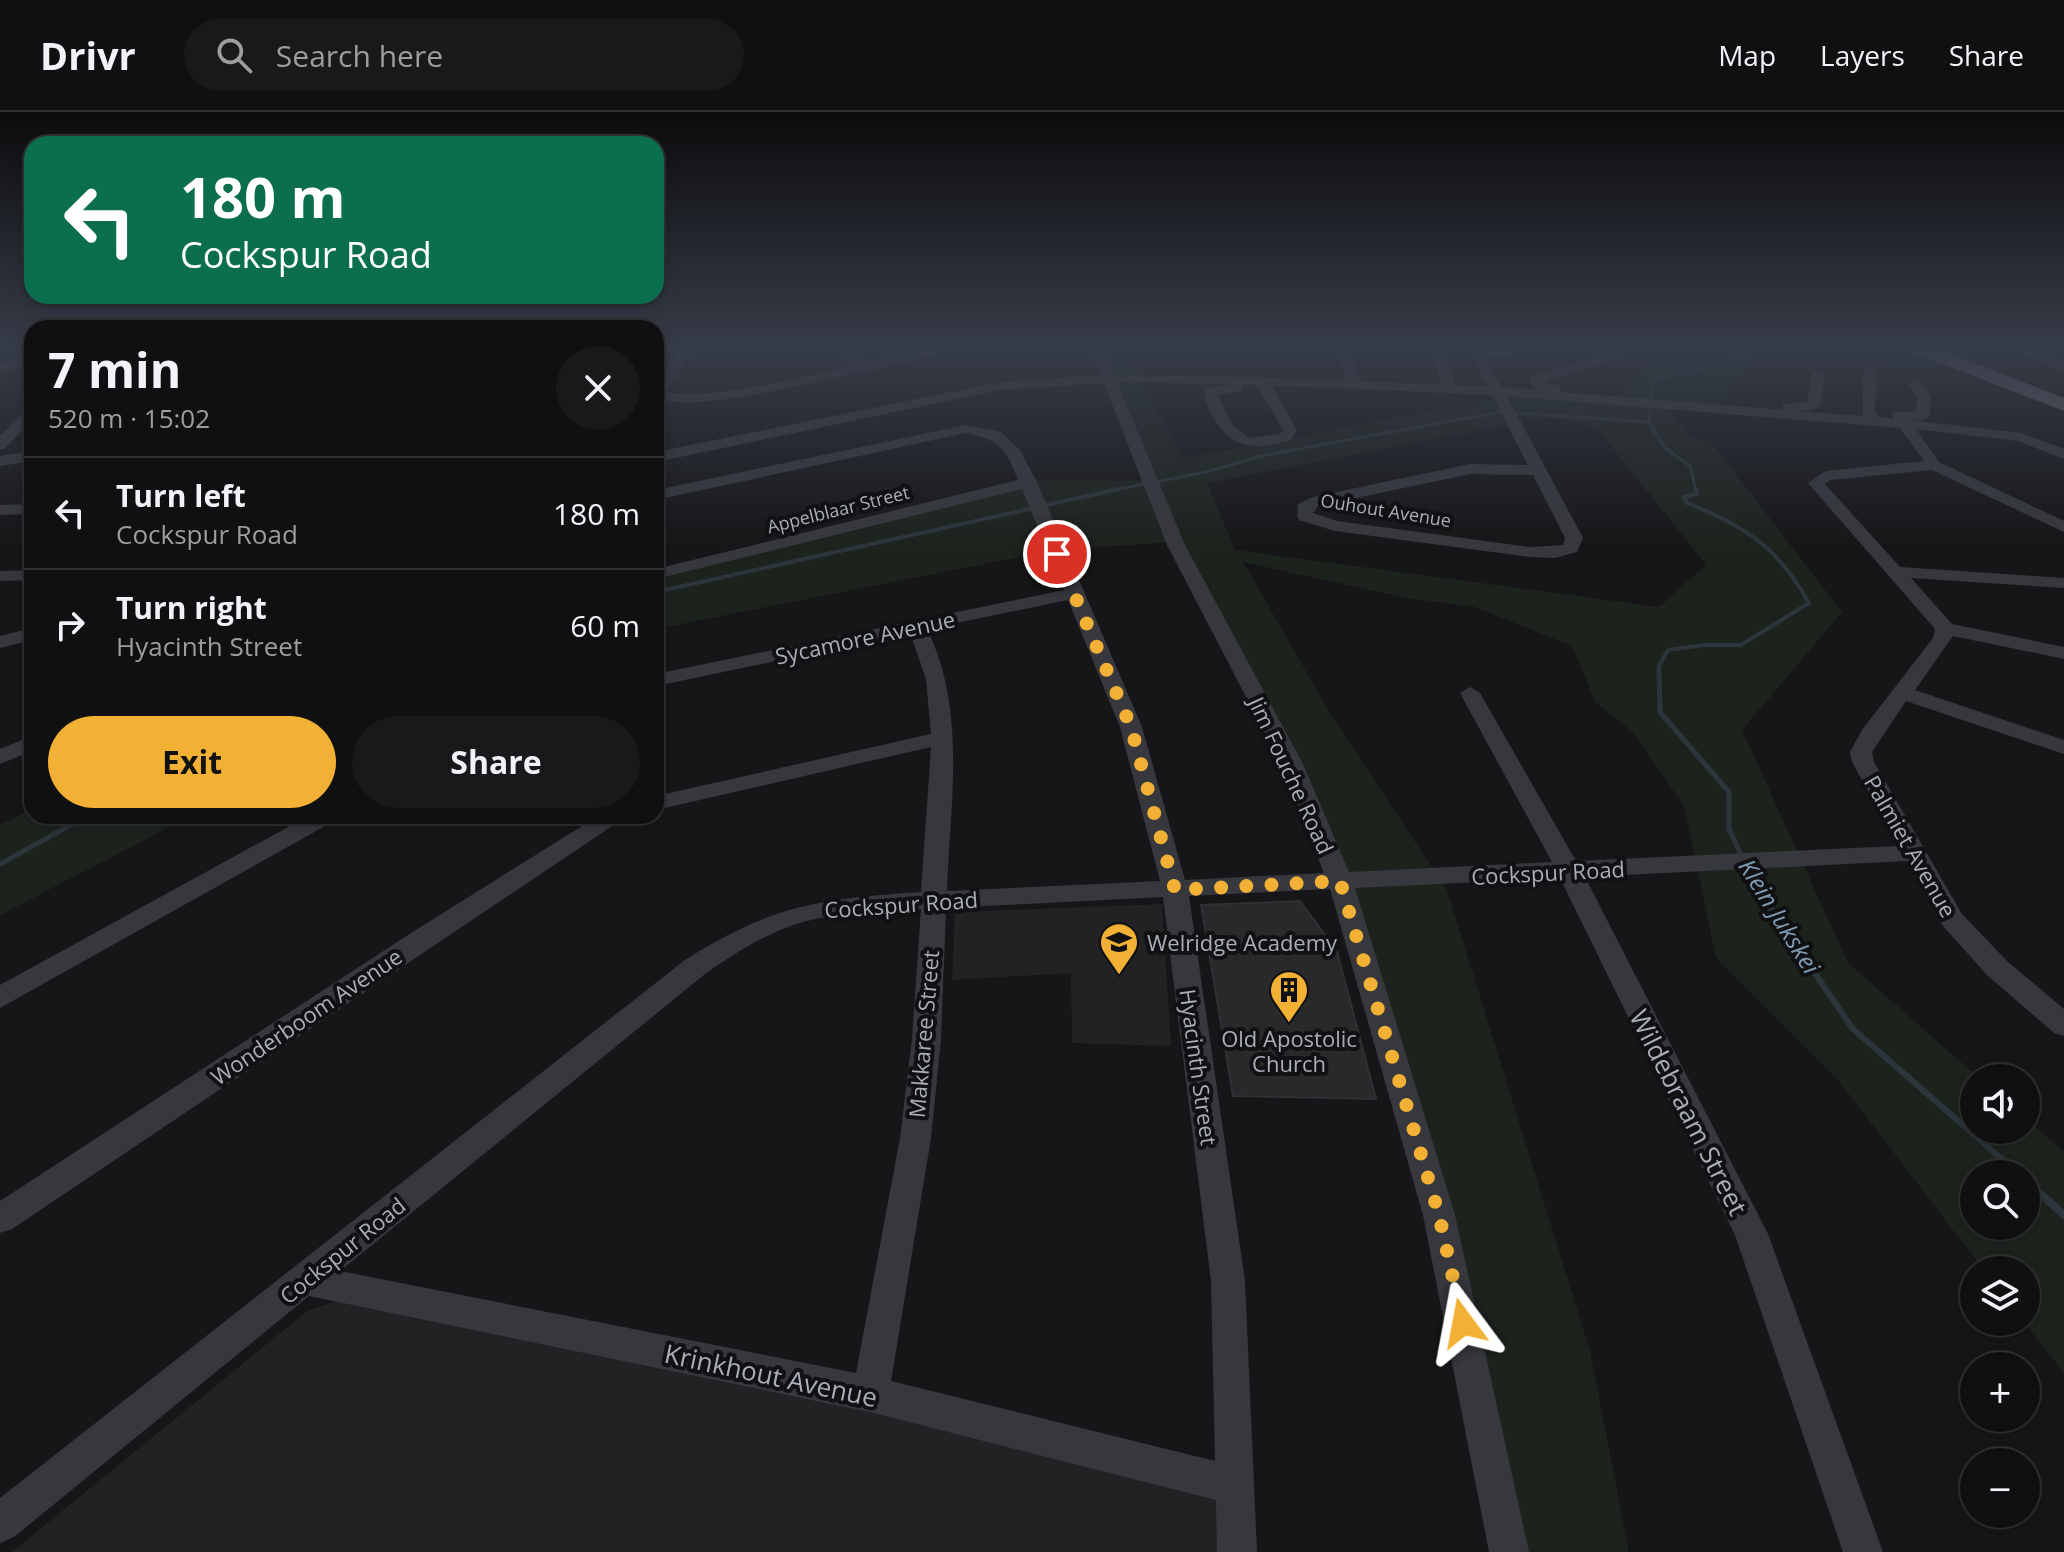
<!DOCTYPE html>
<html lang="en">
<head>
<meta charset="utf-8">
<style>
	:root { --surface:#101012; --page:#19191b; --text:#f1f3f6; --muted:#9c9d9f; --line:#303032; --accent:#f2b134 }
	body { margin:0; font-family:"Open Sans",sans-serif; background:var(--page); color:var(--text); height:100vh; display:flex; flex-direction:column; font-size:30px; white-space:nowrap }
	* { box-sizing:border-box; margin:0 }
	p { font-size:26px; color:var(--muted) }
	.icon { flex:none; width:44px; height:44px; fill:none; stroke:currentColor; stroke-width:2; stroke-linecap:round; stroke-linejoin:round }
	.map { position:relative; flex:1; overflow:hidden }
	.side { position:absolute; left:24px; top:208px; width:640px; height:504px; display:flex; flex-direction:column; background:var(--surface); border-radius:24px; box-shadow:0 4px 12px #0003,0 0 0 2px var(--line) }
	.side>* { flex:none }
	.banner { position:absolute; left:24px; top:24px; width:640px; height:168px; border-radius:24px; box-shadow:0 4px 12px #0003,0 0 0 2px var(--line); background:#0b6e4f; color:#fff; overflow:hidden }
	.buttons { position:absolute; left:1960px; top:952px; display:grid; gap:16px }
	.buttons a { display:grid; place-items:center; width:80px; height:80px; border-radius:50%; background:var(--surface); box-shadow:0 4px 12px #0003,0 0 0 2px var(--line); font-size:40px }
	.pin { position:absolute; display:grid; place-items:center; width:68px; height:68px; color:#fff; margin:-34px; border:4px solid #fff; border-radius:50%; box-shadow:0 2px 8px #0007 }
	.me { position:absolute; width:88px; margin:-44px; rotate:347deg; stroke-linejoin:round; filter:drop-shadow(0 0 6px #0008) }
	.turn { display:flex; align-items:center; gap:28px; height:168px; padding:0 24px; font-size:36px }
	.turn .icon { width:104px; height:104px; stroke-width:2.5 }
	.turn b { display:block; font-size:56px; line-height:68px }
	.round { display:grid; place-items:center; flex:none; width:84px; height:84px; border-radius:42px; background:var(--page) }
	.head { display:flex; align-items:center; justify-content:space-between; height:136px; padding:0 24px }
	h1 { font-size:48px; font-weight:700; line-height:60px }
	.cta { display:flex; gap:16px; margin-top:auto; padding:16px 24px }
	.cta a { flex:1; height:92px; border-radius:48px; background:var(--accent); color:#111; font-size:32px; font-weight:700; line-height:92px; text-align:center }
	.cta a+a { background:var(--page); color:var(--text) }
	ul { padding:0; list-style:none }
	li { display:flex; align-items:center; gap:24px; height:112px; padding:0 24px; border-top:2px solid var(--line) }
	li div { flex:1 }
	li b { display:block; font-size:30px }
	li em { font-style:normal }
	header { display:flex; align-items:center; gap:48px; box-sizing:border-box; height:112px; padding:0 40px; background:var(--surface); border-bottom:2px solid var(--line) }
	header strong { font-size:38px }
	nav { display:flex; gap:44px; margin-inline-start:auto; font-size:28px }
	.search { width:560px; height:72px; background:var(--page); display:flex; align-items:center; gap:20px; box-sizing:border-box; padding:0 28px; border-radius:44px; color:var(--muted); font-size:30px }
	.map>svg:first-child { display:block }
	.built { fill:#222225 }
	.green { fill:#1c231d; fill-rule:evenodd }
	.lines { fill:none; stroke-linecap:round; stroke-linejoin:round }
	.stream-far4 { stroke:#2c353c; stroke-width:3 }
	.stream-far3 { stroke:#2c353c; stroke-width:4 }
	.stream-far2 { stroke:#2c353c; stroke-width:5 }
	.stream-far1 { stroke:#2c353c; stroke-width:6 }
	.stream { stroke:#2c353c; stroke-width:8 }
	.building { fill:#29292c; stroke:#303034; stroke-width:2 }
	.minor { fill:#37383d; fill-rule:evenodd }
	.highway { fill:#63666e; fill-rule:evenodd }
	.route { stroke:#f2b134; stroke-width:14; stroke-dasharray:0 25.2 }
	.labels { text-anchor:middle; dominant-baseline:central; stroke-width:8; stroke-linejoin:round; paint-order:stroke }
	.far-street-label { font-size:18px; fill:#a8adb8; stroke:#111113 }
	.street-label { font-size:22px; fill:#a8adb8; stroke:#111113 }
	.poi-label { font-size:22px; fill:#a8adb8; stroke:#111113; text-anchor:start }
	.water-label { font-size:24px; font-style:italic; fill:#7f9bb3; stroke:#111113 }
	.near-street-label { font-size:26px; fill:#a8adb8; stroke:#111113 }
</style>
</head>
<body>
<header>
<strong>Drivr</strong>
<div class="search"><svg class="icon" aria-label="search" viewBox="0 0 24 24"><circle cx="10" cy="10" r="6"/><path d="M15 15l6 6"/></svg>Search here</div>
<nav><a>Map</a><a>Layers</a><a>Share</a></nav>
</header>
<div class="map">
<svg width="2064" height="1440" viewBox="0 0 2064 1440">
	<rect width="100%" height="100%" fill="#161618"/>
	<!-- built -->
	<g class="built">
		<polygon points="1162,792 1171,934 1072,931 1071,861 952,868 955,800"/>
		<polygon points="351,1184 538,1216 1219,1384 1220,1440 12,1440 307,1199"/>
	</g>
	<!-- green -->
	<g class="green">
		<path d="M1096 233H1125L1130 250 1184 346 1495 287 1509 316 1498 315 1207 371 1235 438 1659 495 1706 453 1597 316 1577 310 1514 303 1506 283 1667 296 1691 325 1711 330 1842 500 1742 618 1848 851 1979 966H1974V1018H2026V1007L2064 1040V1261L2024 1210 2026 1158H1984L1838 968 1716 846 1684 694 1633 620 1596 591 1572 534 1475 495 1407 486 1243 450 1330 601 1447 778 1590 1239 1629 1440H1516L1340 769 1176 430 1055 438 656 517V459L1028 369 1149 368ZM1974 1062H2026V1114H1974Z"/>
		<polygon points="1666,233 1704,239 1713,233 1893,233 1945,254 1755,249 1718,294 1618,285"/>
		<polygon points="32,697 32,704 191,704 0,803 0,713"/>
	</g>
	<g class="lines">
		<!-- stream-far4 -->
		<g class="stream-far4">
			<polyline points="1516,301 1649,310"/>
			<polyline points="1109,379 1206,360 1261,344 1500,300"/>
			<path d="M1696 379 1690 354 1664 335 1649 310 1652 270C1683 255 1719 261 1747 239V233"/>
		</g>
		<!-- stream-far3 -->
		<g class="stream-far3">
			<polyline points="656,480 1119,377"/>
			<path d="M1659 560V554L1668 538 1705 533H1741L1809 491C1778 435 1745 414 1687 391L1684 385 1697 382 1696 377"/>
		</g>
		<!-- stream-far2 -->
		<g class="stream-far2">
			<polyline points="1659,558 1660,600 1729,680 1729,717 1742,745"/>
			<polyline points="0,752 87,704"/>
			<polyline points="1747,754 1765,789"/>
		</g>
		<!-- stream-far1 -->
		<g class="stream-far1">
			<polyline points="1764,787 1853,917 2019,1062"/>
			<polyline points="2026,1069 2036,1078"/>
		</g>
		<!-- stream -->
		<polyline class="stream" points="2034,1076 2064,1103"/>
	</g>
	<!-- building -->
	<polygon class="building" points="1300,789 1337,839 1376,987 1233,984 1201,793"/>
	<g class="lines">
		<!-- minor -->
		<g class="minor">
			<path d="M684 233H697L667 278 670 281C730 286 793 266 852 254L831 233H845L864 251 952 233H978L871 258 864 262 859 260C824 267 679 306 656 283V270Z"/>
			<path d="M1091 233H1103L1114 262 1346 268 1336 233H1348L1360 269 1442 273 1430 238 1436 234 1442 238 1455 273 1488 274 1467 233H1480L1481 236 1546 233 1504 244H1485L1502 275 1536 278 1529 268 1531 265 1615 239 1622 243 1620 246 1544 270 1560 274V280L1783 298V292L1807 290 1812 261 1819 257 1826 261 1820 294 1813 298 1798 299 1863 304V259L1870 255 1877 259 1875 298 1878 305 1895 307 1891 303 1893 300 1916 299 1917 285 1909 272 1916 268 1921 269 1931 285 1930 304 1923 308H1910L2021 321 2064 337V347L2018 329 1916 317 1939 350 2064 409V420L1932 358 1830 368 1825 372 1900 455 2064 466V476L1911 466 1952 512 2064 535V547L1953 524 1915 578 2064 628V642L1906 589 1872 640 1874 650 1962 802 2007 849 2064 897V924L2054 921 1987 863 1943 814 1907 749 1585 765 1768 1122 1883 1440H1843L1735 1123 1560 766 1355 776 1455 1103 1529 1440H1489L1423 1103 1330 777 1189 784 1245 1169 1257 1440H1217L1216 1388 870 1300 309 1184 14 1425 0 1431V1386L685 848C773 792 821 787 921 780L931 635 656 698V684L931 622 926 567 910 521 656 574V562L1064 478 1022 377 656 467V457L1018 368C1006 336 1000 328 966 321L656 388V378L966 313 1001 320 1020 338 1037 370 1142 615 1185 768 1324 761 1281 652 1167 433 1104 271 1000 278 656 350V340L1000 270 1101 263ZM1117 270 1233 272 1205 277C1203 287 1209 297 1214 306 1233 340 1258 337 1291 328L1297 318 1271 273 1492 283 1528 353 1470 352 1313 385 1298 392 1297 404 1299 408 1335 419 1530 445 1555 446 1577 440 1583 426 1507 284 1900 316 1924 349 1826 359 1808 371 1935 517 1933 526 1862 618 1850 640 1852 650 1898 734 1576 749 1480 581 1470 575 1460 581 1552 750 1349 760 1303 652 1185 433ZM1243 272 1257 273 1283 318 1280 322 1249 326 1232 313 1218 283 1243 278ZM1470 362 1533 363 1565 426 1563 433 1530 435 1337 409 1313 401 1318 394ZM1068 488 1120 615 1160 769 947 779C950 691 967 599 927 517ZM1163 785 1211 1169 1215 1349 891 1269 931 1026 941 927 946 796ZM921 797 912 927 900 1026 856 1261 340 1159 705 862C735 841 768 820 803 810 841 799 882 800 921 797Z"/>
			<polygon points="2002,233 2020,233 2064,251 2064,260"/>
			<polygon points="32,244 32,252 0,260 0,252"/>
			<polygon points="32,296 32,308 5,336 0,338 0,324 27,297"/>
			<polygon points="32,339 32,349 0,354 0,344"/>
			<polygon points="32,392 32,402 0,403 0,393"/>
			<polygon points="32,458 32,468 0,469 0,459"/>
			<polygon points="32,516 32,528 0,536 0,524"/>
			<polygon points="32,624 32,639 0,652 0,637"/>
			<polygon points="308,704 338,704 334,709 0,896 0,873"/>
			<polygon points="598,704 627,704 12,1117 0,1121 0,1089 411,821"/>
		</g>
		<!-- highway -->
		<polygon class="highway" points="1902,233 1929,233 2064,286 2064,299 1904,237"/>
	</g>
	<!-- sky -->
	<linearGradient id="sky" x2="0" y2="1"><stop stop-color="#0c0c0d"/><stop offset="0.54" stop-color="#363c48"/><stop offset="1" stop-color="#363c48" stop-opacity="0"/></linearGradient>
	<rect width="2064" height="435" fill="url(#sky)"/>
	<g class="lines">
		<!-- route -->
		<polyline class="route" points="1057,442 1131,615 1175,778 1340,769 1439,1103 1463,1211"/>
	</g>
	<!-- icons -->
	<defs>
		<g id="school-pin" transform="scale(2)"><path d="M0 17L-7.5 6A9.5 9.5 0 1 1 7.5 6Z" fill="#f2b134" stroke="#111113"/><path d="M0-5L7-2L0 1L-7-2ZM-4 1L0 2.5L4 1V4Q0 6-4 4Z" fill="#111"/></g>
		<g id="building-pin" transform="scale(2)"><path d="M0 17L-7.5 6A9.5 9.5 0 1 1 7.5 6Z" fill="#f2b134" stroke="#111113"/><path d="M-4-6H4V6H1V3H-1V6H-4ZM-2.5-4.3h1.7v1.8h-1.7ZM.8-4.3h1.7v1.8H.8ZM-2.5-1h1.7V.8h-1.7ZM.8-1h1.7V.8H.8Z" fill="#111"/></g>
	</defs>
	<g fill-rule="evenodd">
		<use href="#school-pin" x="1119" y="830"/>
		<use href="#building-pin" x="1289" y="878"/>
	</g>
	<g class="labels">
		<!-- far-street labels -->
		<g class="far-street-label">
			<text transform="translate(838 397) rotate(-14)">Appelblaar Street</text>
			<text transform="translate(1386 398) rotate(9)">Ouhout Avenue</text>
		</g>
		<!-- street labels -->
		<g class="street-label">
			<text transform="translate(865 525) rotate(-12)">Sycamore Avenue</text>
			<text transform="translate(1292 663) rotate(65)">Jim Fouche Road</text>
			<text transform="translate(1911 734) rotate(60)">Palmiet Avenue</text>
			<text transform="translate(1548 760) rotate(-3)">Cockspur Road</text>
			<text transform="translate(901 792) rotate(-4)">Cockspur Road</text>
			<text transform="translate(306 904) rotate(-34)">Wonderboom Avenue</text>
			<text transform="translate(923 922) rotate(-85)">Makkaree Street</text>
			<text transform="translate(1199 955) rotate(82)">Hyacinth Street</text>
			<text transform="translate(342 1138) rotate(-39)">Cockspur Road</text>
		</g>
		<!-- poi labels -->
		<g class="poi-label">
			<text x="1147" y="830">Welridge Academy</text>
			<text x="1289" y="926" text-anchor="middle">Old Apostolic<tspan x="1289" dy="25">Church</tspan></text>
		</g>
		<!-- water labels -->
		<g class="water-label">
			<text transform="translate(1780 804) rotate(58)">Klein Jukskei</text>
		</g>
		<!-- near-street labels -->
		<g class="near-street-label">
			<text transform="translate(1689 1000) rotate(63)">Wildebraam Street</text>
			<text transform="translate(771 1263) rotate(12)">Krinkhout Avenue</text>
		</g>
	</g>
</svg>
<div class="buttons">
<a><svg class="icon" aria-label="sound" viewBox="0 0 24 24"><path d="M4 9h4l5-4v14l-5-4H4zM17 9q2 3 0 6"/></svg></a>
<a><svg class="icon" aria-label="search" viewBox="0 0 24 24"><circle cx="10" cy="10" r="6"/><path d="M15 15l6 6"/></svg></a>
<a><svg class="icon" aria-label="layers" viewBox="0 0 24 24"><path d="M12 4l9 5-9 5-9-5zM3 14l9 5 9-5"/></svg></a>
<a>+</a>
<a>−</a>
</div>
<div class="pin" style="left:1057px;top:442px;background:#d93025"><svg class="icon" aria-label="arrive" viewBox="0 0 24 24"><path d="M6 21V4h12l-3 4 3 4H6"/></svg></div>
<svg class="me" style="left:1463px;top:1211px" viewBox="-20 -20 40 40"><path d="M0-17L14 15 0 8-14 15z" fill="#f2b134" stroke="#fff" stroke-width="4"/></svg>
<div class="banner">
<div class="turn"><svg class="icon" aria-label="left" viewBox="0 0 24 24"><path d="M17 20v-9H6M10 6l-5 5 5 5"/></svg><div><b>180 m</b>Cockspur Road</div></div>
</div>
<section class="side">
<div class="head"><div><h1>7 min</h1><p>520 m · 15:02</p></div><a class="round"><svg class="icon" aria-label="close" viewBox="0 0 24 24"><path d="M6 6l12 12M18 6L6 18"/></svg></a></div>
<ul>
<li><svg class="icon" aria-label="left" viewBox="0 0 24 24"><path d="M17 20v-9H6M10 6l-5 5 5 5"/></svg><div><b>Turn left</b><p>Cockspur Road</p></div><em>180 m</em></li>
<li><svg class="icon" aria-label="right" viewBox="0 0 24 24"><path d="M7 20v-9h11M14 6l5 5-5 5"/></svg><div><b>Turn right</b><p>Hyacinth Street</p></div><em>60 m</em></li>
</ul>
<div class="cta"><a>Exit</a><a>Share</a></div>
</section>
</div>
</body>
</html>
